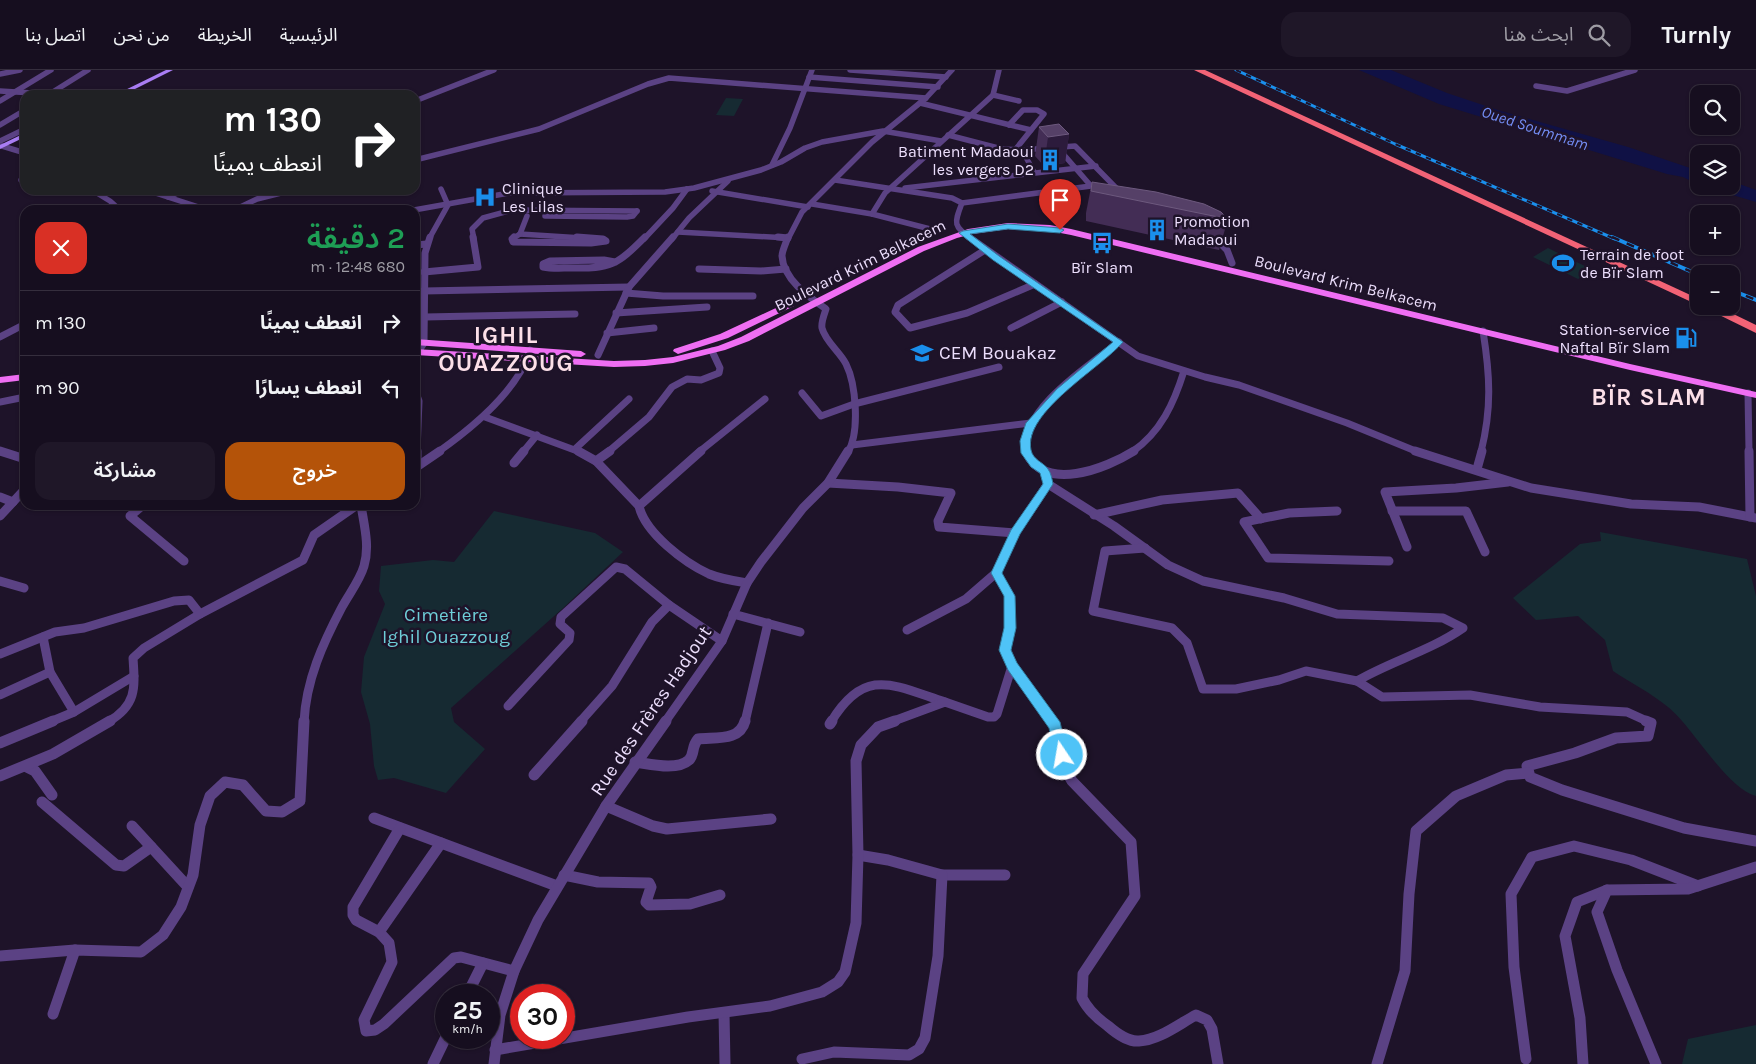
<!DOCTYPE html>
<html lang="ar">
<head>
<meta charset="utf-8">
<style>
	:root { --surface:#160e1f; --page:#1f1728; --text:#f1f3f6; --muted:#9e9ca4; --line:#352e3d; --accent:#b45309 }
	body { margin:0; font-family:Karla,"Noto Sans Arabic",sans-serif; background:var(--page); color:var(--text); direction:rtl; height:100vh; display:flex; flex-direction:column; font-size:19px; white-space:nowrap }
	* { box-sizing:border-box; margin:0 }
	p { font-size:16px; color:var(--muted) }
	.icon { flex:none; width:28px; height:28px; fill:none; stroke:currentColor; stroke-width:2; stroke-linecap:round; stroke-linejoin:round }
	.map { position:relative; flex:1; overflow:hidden; direction:ltr }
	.drawer { position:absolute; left:20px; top:135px; width:400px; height:305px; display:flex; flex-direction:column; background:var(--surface); border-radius:15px; box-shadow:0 1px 4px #0004,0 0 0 1px var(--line); direction:rtl }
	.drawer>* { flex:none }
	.top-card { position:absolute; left:20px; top:20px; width:400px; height:105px; border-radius:15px; box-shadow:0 1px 4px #0004,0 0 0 1px var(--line); direction:rtl; background:#202124; color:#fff; overflow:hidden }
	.buttons { position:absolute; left:1690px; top:15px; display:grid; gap:10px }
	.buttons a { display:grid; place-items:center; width:50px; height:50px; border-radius:10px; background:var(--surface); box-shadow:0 1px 4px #0004,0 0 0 1px var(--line); font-size:25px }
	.speed { position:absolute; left:435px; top:914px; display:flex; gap:10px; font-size:25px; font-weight:700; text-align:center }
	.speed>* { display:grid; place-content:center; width:65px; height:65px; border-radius:50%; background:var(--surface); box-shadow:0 1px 4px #0004,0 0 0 1px var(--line); line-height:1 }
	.speed small { font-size:12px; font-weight:400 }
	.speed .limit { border:8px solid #d22; background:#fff; color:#111 }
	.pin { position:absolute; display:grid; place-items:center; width:42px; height:42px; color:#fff; margin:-51px -21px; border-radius:50% 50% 50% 0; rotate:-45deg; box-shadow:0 0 5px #0007 }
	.pin .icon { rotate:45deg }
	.me { position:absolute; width:55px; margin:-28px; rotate:348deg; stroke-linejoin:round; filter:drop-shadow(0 0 4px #0008) }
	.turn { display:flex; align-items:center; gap:18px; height:105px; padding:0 15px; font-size:22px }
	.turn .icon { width:65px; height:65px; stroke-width:2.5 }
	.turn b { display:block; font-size:35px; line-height:42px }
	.round { display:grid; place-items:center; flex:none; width:52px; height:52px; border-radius:15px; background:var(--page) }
	.overview { display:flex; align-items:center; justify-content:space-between; height:85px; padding:0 15px }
	h1 { font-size:30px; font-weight:600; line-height:38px; color:#1e9e55 }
	.action { display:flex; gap:10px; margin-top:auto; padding:10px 15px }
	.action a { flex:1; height:58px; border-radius:15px; background:var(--accent); color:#fff; font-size:20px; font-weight:600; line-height:58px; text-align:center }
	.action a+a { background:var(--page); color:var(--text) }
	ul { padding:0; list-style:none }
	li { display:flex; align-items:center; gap:15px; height:65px; padding:0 15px; border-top:1px solid var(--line) }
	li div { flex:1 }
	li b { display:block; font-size:19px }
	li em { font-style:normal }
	header { display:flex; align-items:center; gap:30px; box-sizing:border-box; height:70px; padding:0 25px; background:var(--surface); border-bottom:1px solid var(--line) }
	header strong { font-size:24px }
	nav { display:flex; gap:28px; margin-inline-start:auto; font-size:18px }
	.search { width:350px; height:45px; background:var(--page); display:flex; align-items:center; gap:12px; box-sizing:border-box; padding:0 18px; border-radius:15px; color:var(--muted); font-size:19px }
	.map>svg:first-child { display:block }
	.green { fill:#162a32 }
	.water { fill:#101145 }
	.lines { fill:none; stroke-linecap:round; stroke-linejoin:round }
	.street-far3 { stroke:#5b4284; stroke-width:5.5 }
	.street-far2 { stroke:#5b4284; stroke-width:7 }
	.street-far1 { stroke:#5b4284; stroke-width:9 }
	.street { stroke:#5b4284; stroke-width:11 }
	.secondary { fill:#a97df4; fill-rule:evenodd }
	.primary { fill:#ef6ef3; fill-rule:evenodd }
	.highway { fill:#f26376; fill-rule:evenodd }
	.rail-far1-casing { stroke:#1a8fec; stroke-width:3 }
	.rail-casing { stroke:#1a8fec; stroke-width:4 }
	.rail-far1 { stroke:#1e1329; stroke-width:2; stroke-dasharray:5.5; stroke-linecap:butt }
	.rail { stroke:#1e1329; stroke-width:2.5; stroke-dasharray:8; stroke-linecap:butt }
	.wall { fill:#432d55 }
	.shaded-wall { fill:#2c1b3c }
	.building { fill:#554067; stroke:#6d597e }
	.route { fill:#4fc3f7; stroke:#337fa1 }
	.labels { text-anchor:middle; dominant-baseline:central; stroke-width:5; stroke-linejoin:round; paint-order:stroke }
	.far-water-label { font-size:16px; font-style:italic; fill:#748df4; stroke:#1e1329 }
	.far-poi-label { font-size:16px; fill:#ecdefc; stroke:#1e1329; text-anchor:start }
	.far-street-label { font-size:16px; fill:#ecdefc; stroke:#1e1329 }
	.poi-label { font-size:19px; fill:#ecdefc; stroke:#1e1329; text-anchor:start }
	.park-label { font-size:19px; fill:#6eced8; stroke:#1e1329 }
	.street-label { font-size:19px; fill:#ecdefc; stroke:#1e1329 }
	.district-label { font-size:24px; font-weight:bold; letter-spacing:1px; fill:#fcdfe8; stroke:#1e1329 }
</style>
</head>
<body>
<header>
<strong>Turnly</strong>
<div class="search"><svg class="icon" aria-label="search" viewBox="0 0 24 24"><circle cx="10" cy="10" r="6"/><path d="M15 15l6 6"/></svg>ابحث هنا</div>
<nav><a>الرئيسية</a><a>الخريطة</a><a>من نحن</a><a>اتصل بنا</a></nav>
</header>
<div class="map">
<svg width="1756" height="994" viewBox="0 0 1756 994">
	<rect width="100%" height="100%" fill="#1e1329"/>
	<!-- green -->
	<g class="green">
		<polygon points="726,28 743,29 734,46 716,45"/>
		<polygon points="1548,178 1593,200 1578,209 1533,187"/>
		<polygon points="494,441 595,463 623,482 562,539 451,638 454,652 485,679 446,723 394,708 378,710 374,696 370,654 361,622 364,587 385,534 379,521 381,496 433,490 454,492"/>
		<path d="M1600 462 1747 489 1756 526V726C1726 718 1693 657 1668 637 1651 623 1631 613 1613 601L1605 570 1578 546 1536 550 1513 528 1580 474 1601 471Z"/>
		<polygon points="1756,955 1756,994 1682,994 1688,969"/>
	</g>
	<!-- water -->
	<g class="water">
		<polygon points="1359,0 1391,0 1447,23 1501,41 1628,77 1699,101 1699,115 1683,107 1667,104 1439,34"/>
		<polygon points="1731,111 1756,120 1756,132 1703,116 1731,116"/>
	</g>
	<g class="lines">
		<!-- street-far3 -->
		<g class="street-far3">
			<polyline points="850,0 946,7"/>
			<polyline points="0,4 20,0"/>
			<polyline points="809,7 938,17"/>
			<polyline points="1536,16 1567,21 1635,0"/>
			<polyline points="0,21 49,24"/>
			<polyline points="48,25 88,0"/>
			<polyline points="993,25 1019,31"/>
			<polyline points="0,31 51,0"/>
			<polyline points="415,31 494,0"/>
			<polyline points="920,33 1031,60"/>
			<polyline points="0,55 25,40"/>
			<polyline points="1009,55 1023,40 1037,40 1044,44 1015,80"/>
			<polyline points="948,65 1002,79 1022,80 1075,76 1123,125"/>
			<polyline points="0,71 25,59"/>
			<polyline points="2,76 25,83"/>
			<polyline points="1022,80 1034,102"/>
			<polyline points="415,90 539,59 648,14 669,8 926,28"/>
			<polyline points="772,95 790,58 812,0"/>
			<polyline points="21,110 25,110"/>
			<path d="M835 110 952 128 962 133C954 154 953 155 971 169"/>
			<polyline points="905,118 1096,96"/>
			<polyline points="92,120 110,131 120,140"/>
			<polyline points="146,120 208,140"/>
			<polyline points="712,121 808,137"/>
			<polyline points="168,127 185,120"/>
			<polyline points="962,133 1091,116 1058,78"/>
			<polyline points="812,134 872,144 934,160"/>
			<polyline points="234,140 257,129 293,120"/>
			<polyline points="414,140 509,123 665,122 694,118 761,100 781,92 805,78 822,72 883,61 941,71"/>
			<polyline points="872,144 885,123 993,25 999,0"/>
			<polyline points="545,146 627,147 633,146 637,141"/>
			<polyline points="678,162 788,168"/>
			<polyline points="520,164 598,169"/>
			<polyline points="520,164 527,146"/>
			<polyline points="1212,166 1215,169"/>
			<polyline points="429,169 448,135 441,119"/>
			<polyline points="474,169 472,159 483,148 512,140 637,141"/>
			<polyline points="512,169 520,164"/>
			<polyline points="644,169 673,138 687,119"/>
			<polyline points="672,169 689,148 728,111"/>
			<polyline points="788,169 802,142 872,72 926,28 952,0"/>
		</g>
		<!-- street-far2 -->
		<g class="street-far2">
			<polyline points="514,167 512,169 513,172 591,173 606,171 603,169 577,167"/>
			<polyline points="778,167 788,168"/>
			<path d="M788 167C786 173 782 181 782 186 783 209 809 227 826 239 824 245 821 252 822 258 825 271 840 282 846 294 856 314 860 362 848 382"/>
			<polyline points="969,167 1138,286 1205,307 1239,315 1347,353 1418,382"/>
			<polyline points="1214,167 1227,180 1232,193"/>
			<polyline points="415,175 427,174"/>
			<polyline points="985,180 898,235 895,242 910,258 967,243 1035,214"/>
			<path d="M615 192 604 190 550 191 543 194V197C552 199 562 198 571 198 611 199 617 195 645 167"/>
			<polyline points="699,199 761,201 786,199"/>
			<polyline points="424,202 478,197 473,167"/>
			<polyline points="415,223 424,221 629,217"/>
			<polyline points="626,223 663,226 753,226"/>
			<polyline points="616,243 707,237"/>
			<polyline points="425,247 575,244"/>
			<polyline points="1011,258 1062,232"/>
			<polyline points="607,263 654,258"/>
			<polyline points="0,267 25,254"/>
			<polyline points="418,282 424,273 425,183 430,167"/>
			<polyline points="598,285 629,217 673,167"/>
			<polyline points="415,320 419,331 417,382"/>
			<polyline points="802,323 821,346 854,334 999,297"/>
			<polyline points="1748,323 1749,382"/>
			<polyline points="0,332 25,327"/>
			<polyline points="485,347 580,382"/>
			<polyline points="23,348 25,349"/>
			<polyline points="852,375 1031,353"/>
			<polyline points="575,379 629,329"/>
			<polyline points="0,381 2,382"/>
			<path d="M438 382C472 358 518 321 530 280"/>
			<polyline points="523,382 537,365"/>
			<polyline points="608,382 649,347 672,317 687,309 701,310 719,303 720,298 712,281"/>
			<polyline points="699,382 765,329"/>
			<path d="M1027 382C1017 341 1091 294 1119 272"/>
			<path d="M1132 382C1161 362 1174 333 1184 301"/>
			<path d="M1481 382C1492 338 1490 305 1483 261"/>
		</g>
		<!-- street-far1 -->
		<g class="street-far1">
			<polyline points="0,381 25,389"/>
			<path d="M578 381 596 391 639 436C645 463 685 493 709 504 721 509 734 511 747 513"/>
			<path d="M1026 381C1043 424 1107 398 1134 381"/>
			<polyline points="1415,381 1531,418 1631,434 1699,437 1756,448"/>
			<polyline points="1749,381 1750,447"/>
			<polyline points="596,391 610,381"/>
			<polyline points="514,393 524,381"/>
			<polyline points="417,397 417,381"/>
			<polyline points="415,398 440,381"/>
			<polyline points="1477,399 1482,381"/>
			<path d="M1045 401 1048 414 1114 456 1168 495 1203 511 1284 528 1337 544 1443 548 1463 558C1430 581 1391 591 1357 611L1382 627 1470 625 1540 637 1627 642 1649 652"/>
			<polyline points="828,413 898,417 951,423 938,451 939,457 1015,463"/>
			<polyline points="0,427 13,432"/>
			<polyline points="143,435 130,446 184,491"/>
			<polyline points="639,436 701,381"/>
			<polyline points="1337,441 1289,443 1244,452 1268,488 1389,491"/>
			<polyline points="1392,441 1466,441 1485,482"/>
			<polyline points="1094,445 1162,430 1238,423 1261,449"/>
			<polyline points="0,446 25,419"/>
			<polyline points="1407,477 1385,422 1456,418 1508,412"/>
			<polyline points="1145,478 1105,481 1093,541 1172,558 1187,573 1203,619 1236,619 1279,610 1306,601 1357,611"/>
			<polyline points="0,511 24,518"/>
			<polyline points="733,544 800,562"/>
			<polyline points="907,560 966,529 996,503"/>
			<polyline points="43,567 50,602 74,642"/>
			<polyline points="0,584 55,562 84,558 174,531 189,530 200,544"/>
			<polyline points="1012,596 1052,652"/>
			<polyline points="0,625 50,602"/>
			<polyline points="508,636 569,570 570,563 560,554 561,547 616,497 625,499 669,535 722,571"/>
			<polyline points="50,652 74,642 134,606"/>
			<path d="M108 652C137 635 135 618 133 588L144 578 200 544 303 490 314 465 357 435"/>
			<path d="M304 652C306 610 323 573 342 537 349 524 360 510 364 496 370 476 364 455 361 435"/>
			<polyline points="580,652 612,616 652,552 669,535"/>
			<polyline points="665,652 722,571 747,513 761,492 803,438 828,413 848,381"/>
			<polyline points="745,652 768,553"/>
			<path d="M831 652C865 596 893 615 945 632"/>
			<polyline points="891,652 945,632 988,647 994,647 997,644 1012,596 1005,580 1010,558 1010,526 996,503 1015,463 1048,414"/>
		</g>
		<!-- street -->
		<g class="street">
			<path d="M1051 651 1055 656 1065 699 1072 711 1131 772 1135 826 1083 904 1082 928C1088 940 1098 949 1108 956 1116 963 1128 972 1139 971 1159 970 1179 954 1196 945L1207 950 1212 959 1218 994"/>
			<polyline points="1646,651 1651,653 1648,666 1616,668 1575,683 1527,696 1530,707 1562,720 1684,758 1756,771"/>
			<polyline points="830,654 832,651"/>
			<polyline points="0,673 53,651"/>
			<path d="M635 692C650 694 677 701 689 690 695 684 691 677 698 669 717 667 740 671 745 651"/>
			<polyline points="27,697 35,701 52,725"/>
			<polyline points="534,705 582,651"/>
			<polyline points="0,706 53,684 110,651"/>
			<polyline points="42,732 116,795 124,796 151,777"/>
			<polyline points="606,736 653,756 667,759 771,749"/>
			<polyline points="374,748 557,816"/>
			<polyline points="132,756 188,817"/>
			<polyline points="400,758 353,837 353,845 356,850 379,862 389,873 392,892 364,950 366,961 375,960 384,954 454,888 461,887 514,901"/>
			<polyline points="858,785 888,790 942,805 1005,805"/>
			<polyline points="564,805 598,812 649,813 651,817 646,832 649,835 690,834 720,825"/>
			<polyline points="379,862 441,773"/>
			<polyline points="0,886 75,880 141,882 163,865 181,837 193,805 200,755 210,726 225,712 243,715 266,741 282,742 300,731 304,651"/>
			<polyline points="467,925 483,893"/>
			<polyline points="724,943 725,994"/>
			<polyline points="53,944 75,880"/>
			<polyline points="495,980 688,947 770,936 822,922 838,912 845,902 856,853 858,785 856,691 861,675 878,657 895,651"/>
			<polyline points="802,989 834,982 909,985 919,979 925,968 938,886 942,805"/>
			<polyline points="1526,989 1514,897 1511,824 1532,787 1574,776 1631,790 1698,816"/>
			<polyline points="433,994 446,967"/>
			<polyline points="494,994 500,945 514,901 538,850 606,736 666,651"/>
			<polyline points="1377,994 1405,901 1409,824 1416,761 1456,726 1506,705 1528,703"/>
			<polyline points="1583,994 1580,948 1565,866 1577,832 1607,820"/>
			<polyline points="1656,994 1617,900 1597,842 1607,820 1688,819 1756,797"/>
		</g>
		<!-- secondary -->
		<g class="secondary">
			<polygon points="166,0 173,0 123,25 115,25"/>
			<polygon points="25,63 25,67 0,79 0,75"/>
		</g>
		<!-- primary -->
		<g class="primary">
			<polygon points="1008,153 1050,155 1071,159 1630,294 1756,322 1756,328 1630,300 1071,165 1050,161 1008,159 972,164 957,168 924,181 749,271 725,280 673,293 645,296 614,297 415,285 415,279 614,291 645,290 673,287 718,276 741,267 918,177 968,159"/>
			<polygon points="791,231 794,232 794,236 728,268 678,284 673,281 674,279 720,264"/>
			<polygon points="415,269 581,281 586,284 581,287 415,275"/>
			<polygon points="25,304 25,310 0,313 0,307"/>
		</g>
		<!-- highway -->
		<g class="highway">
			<polygon points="1194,0 1205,0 1699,229 1700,236"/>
			<polygon points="1701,236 1717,236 1756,255 1756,263"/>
		</g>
		<!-- rail-far1 casing -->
		<g class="rail-far1-casing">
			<polyline id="rail-far1" points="1236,0 1395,74 1615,169"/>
		</g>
		<!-- rail casing -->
		<g class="rail-casing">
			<g id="rail">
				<polyline points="1612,167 1699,205"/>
				<polyline points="1731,220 1756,230"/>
			</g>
		</g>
		<!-- rail-far1 -->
		<use href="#rail-far1" class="rail-far1"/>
		<!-- rail -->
		<use href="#rail" class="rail"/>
	</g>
	<!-- wall -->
	<g class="wall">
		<polygon points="1039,57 1069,64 1065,93 1044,96 1035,86"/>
		<polygon points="1092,112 1228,149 1219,180 1086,151 1086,143"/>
	</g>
	<!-- shaded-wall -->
	<polygon class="shaded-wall" points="1069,64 1065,93 1044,96 1048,67"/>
	<!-- building -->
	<g class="building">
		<polygon points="1059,54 1069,64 1048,67 1039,57"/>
		<polygon points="1092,112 1156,122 1204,134 1221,142 1228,149 1091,121"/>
	</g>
	<!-- route -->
	<path class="route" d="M1008 154 1060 158 1064 160 1060 163 1008 159 970 164 999 186 1123 272C1101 298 1023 342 1031 380 1033 390 1043 392 1048 399 1051 403 1052 409 1053 414L1020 464 1002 503 1015 526 1016 558 1011 580 1017 593 1060 652 1068 685 1066 689 1062 691 1057 689 1055 685 1049 658 1008 600 999 580 1004 558V526L991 503 1011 460 1043 414 1040 403 1031 397 1021 383 1020 371 1026 353 1057 319 1113 272 993 190 959 163 963 161Z"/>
	<!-- icons -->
	<defs>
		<g id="building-bare" transform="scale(1.725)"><path d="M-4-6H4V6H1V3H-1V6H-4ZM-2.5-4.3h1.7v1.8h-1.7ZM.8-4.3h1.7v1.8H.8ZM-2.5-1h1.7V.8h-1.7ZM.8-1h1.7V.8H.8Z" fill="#1a8fec" stroke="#1e1329" stroke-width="2.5" paint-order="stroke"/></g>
		<g id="hospital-bare" transform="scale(1.725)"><path d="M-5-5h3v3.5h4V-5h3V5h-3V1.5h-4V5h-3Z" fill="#1a8fec" stroke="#1e1329" stroke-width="2.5" paint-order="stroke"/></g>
		<g id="bus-bare" transform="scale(1.725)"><path d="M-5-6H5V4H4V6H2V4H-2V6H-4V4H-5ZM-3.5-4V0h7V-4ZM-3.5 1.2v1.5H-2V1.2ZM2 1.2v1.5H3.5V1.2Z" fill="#1a8fec" stroke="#1e1329" stroke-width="2.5" paint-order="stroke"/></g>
		<g id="stadium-bare" transform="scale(1.725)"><path d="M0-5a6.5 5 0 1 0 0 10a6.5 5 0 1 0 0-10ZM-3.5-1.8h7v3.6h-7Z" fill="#1a8fec" stroke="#1e1329" stroke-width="2.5" paint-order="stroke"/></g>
		<g id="fuel-bare" transform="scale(1.725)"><path d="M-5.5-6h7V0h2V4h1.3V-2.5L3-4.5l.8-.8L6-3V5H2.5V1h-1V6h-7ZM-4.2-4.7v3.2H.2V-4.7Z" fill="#1a8fec" stroke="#1e1329" stroke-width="2.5" paint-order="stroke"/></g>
		<g id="school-bare" transform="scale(1.725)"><path d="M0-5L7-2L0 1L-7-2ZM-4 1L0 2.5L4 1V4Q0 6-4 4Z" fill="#1a8fec" stroke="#1e1329" stroke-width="2.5" paint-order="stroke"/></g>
	</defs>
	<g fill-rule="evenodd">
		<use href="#building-bare" x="1050" y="90"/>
		<use href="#hospital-bare" x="485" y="127"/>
		<use href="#building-bare" x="1157" y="160"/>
		<use href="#bus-bare" x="1102" y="173"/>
		<use href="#stadium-bare" x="1563" y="193"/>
		<use href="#fuel-bare" x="1686" y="268"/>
		<use href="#school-bare" x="922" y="283"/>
	</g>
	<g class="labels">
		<!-- far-water labels -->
		<g class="far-water-label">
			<text transform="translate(1535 58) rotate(18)">Oued Soummam</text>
		</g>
		<!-- far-poi labels -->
		<g class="far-poi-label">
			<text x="1034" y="81" text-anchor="end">Batiment Madaoui<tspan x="1034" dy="18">les vergers D2</tspan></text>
			<text x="502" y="118">Clinique<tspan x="502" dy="18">Les Lilas</tspan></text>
			<text x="1174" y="151">Promotion<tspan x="1174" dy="18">Madaoui</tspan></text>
			<text x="1580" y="184">Terrain de foot<tspan x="1580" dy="18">de Bïr Slam</tspan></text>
			<text x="1102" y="197" text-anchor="middle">Bïr Slam</text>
			<text x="1670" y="259" text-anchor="end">Station-service<tspan x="1670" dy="18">Naftal Bïr Slam</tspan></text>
		</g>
		<!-- far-street labels -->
		<g class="far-street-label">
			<text transform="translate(860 195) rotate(-26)">Boulevard Krim Belkacem</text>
			<text transform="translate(1346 213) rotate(14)">Boulevard Krim Belkacem</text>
		</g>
		<!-- poi labels -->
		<g class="poi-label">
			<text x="939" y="283">CEM Bouakaz</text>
		</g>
		<!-- park labels -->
		<g class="park-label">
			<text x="446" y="545">Cimetière<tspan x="446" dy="22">Ighil Ouazzoug</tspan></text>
		</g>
		<!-- street labels -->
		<g class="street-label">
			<text transform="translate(651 641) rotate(-56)">Rue des Frères Hadjout</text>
		</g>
		<!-- district labels -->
		<g class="district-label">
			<text x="506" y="265">IGHIL<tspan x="506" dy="28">OUAZZOUG</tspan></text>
			<text x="1649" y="327">BÏR SLAM</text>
		</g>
	</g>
</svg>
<div class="buttons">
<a><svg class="icon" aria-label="search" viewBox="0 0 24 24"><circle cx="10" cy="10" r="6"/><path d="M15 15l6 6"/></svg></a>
<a><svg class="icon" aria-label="layers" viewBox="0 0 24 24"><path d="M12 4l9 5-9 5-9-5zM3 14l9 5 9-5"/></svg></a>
<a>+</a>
<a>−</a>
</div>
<div class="speed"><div>25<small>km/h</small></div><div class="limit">30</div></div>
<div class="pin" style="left:1060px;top:160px;background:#d93025"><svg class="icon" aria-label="arrive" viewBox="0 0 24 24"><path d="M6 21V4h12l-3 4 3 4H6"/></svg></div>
<svg class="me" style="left:1062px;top:685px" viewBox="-20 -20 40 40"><circle r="17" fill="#4fc3f7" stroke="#fff" stroke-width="3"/><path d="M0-11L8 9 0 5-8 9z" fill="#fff"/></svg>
<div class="top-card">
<div class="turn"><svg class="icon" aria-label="right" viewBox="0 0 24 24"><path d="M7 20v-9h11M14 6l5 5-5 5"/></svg><div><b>130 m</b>انعطف يمينًا</div></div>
</div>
<section class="drawer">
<div class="overview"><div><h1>2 دقيقة</h1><p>680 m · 12:48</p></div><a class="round" style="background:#d93025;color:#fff"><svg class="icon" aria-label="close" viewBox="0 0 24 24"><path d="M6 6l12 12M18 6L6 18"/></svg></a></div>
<ul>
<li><svg class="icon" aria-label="right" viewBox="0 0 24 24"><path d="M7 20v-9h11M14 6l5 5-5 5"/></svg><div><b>انعطف يمينًا</b></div><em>130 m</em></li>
<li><svg class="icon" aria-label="left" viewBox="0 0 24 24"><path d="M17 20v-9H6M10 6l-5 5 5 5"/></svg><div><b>انعطف يسارًا</b></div><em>90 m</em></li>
</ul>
<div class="action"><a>خروج</a><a>مشاركة</a></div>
</section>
</div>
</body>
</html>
